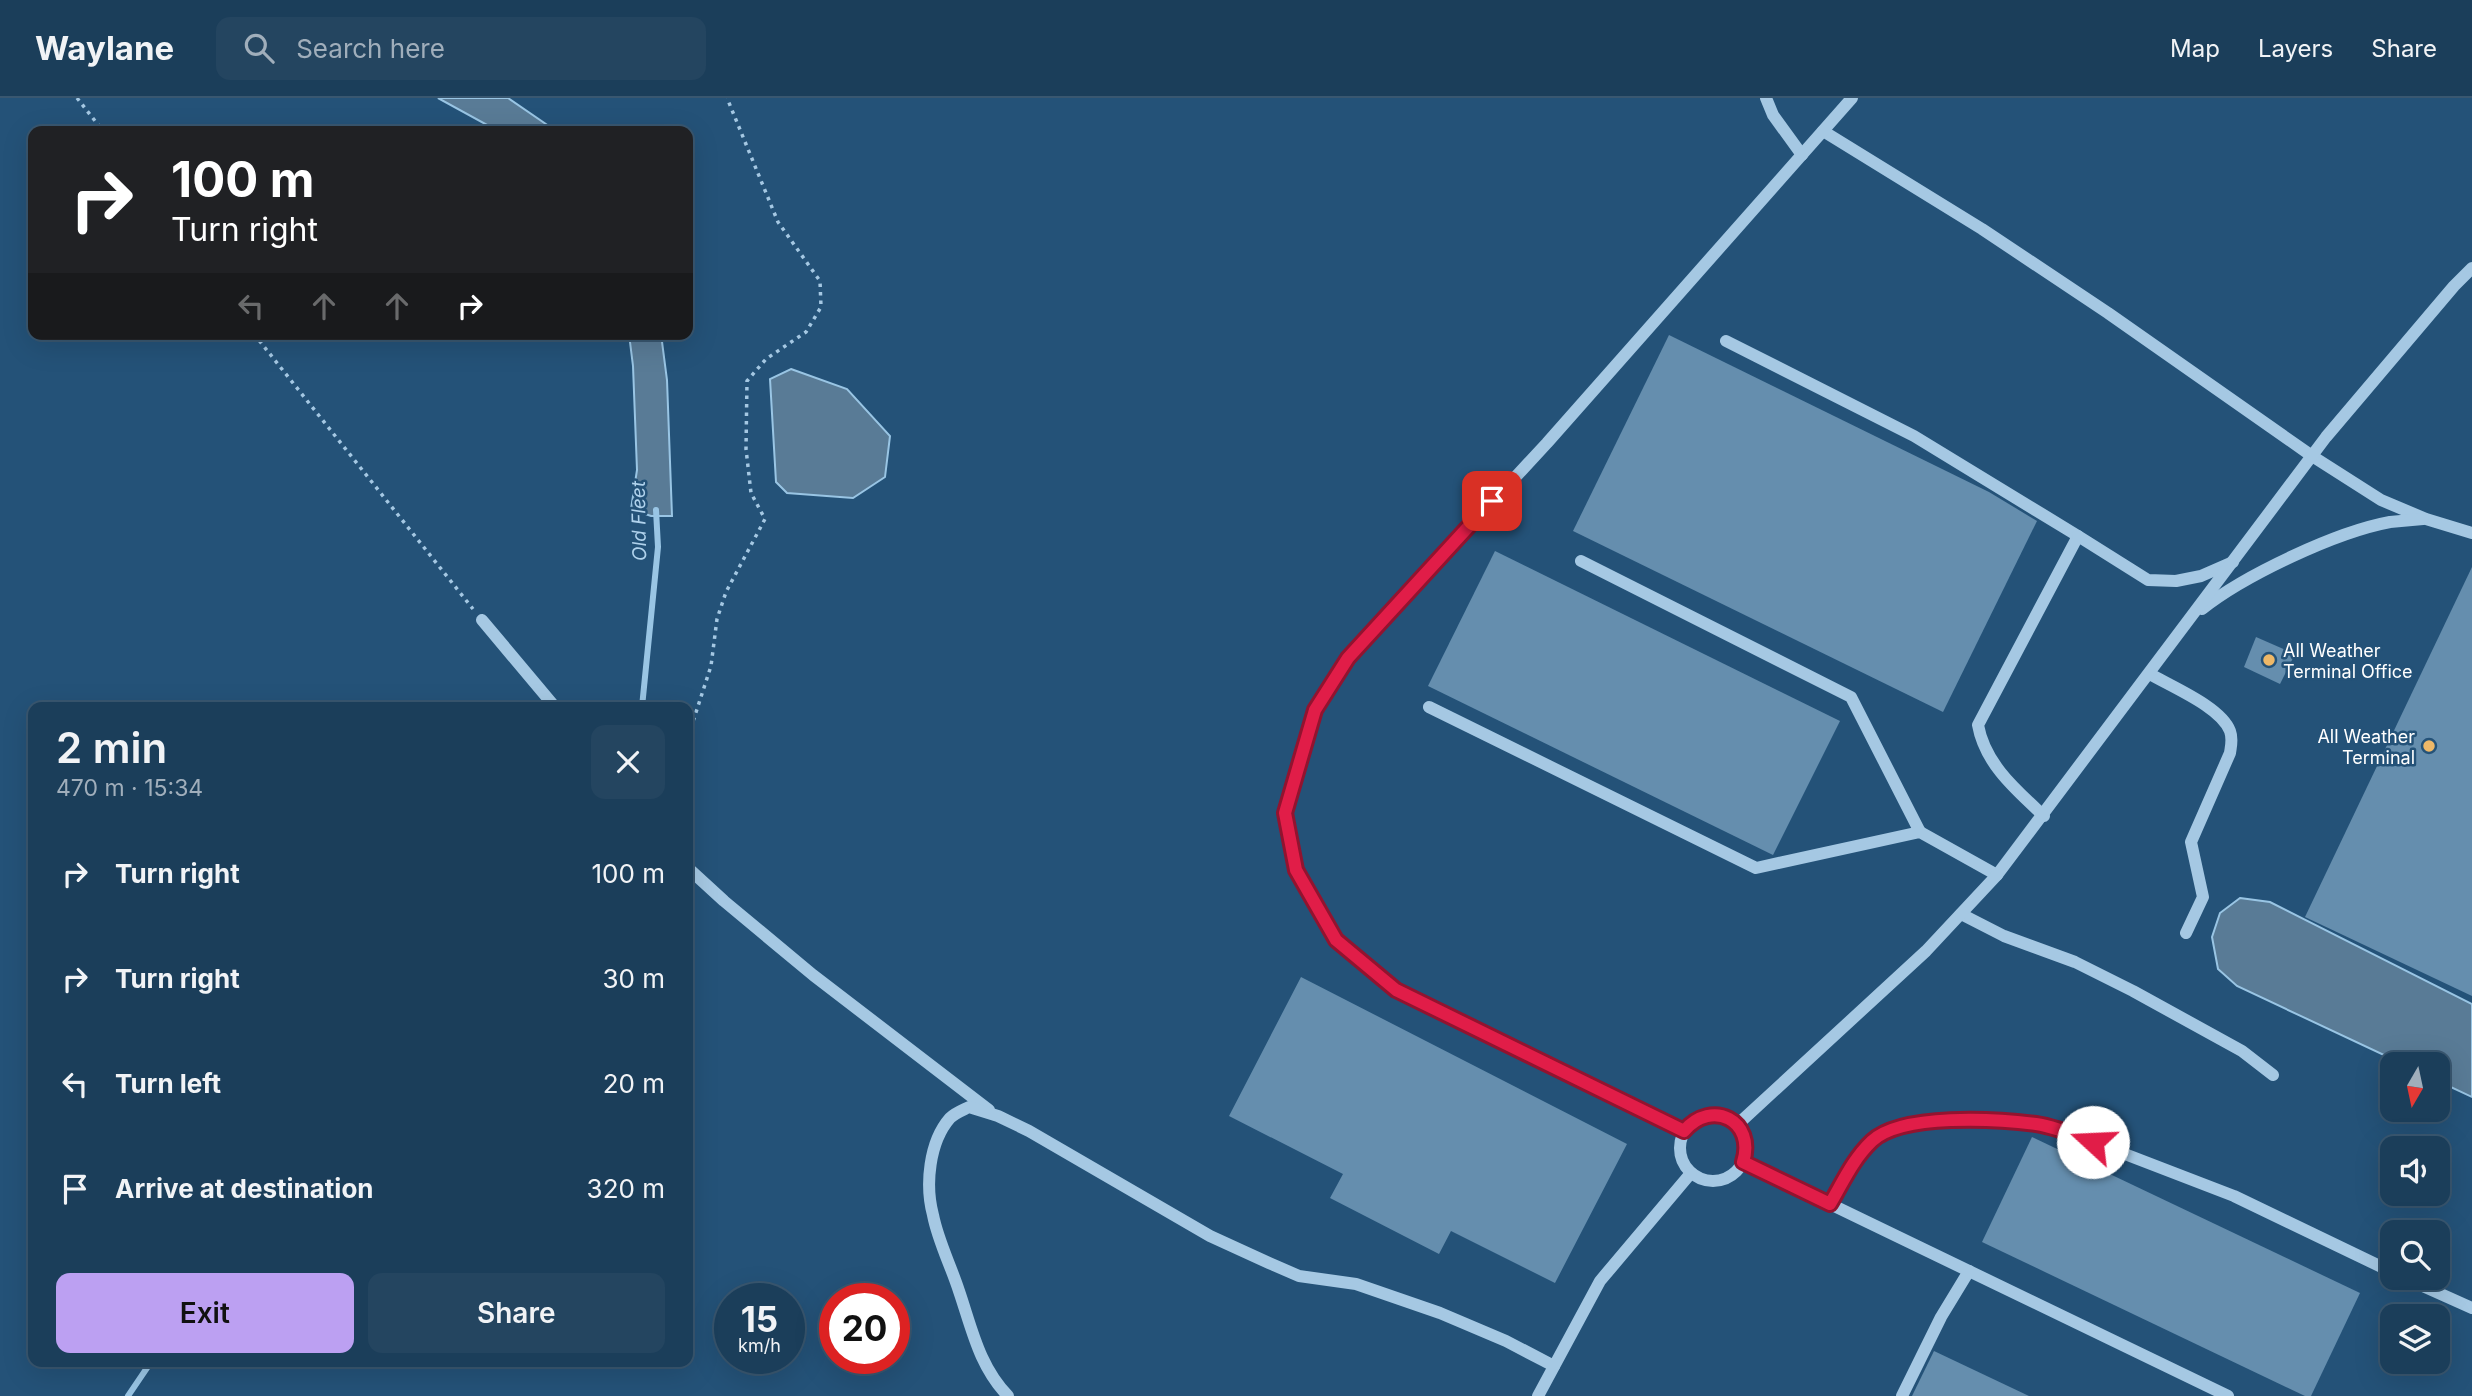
<!DOCTYPE html>
<html lang="en">
<head>
<meta charset="utf-8">
<style>
	:root { --surface:#1b3e5a; --page:#244560; --text:#f1f3f6; --muted:#a0aebb; --line:#395770; --accent:#bca0f2 }
	body { margin:0; font-family:Inter,sans-serif; background:var(--page); color:var(--text); height:100vh; display:flex; flex-direction:column; font-size:26px; white-space:nowrap }
	* { box-sizing:border-box; margin:0 }
	p { font-size:23px; color:var(--muted) }
	.icon { flex:none; width:38px; height:38px; fill:none; stroke:currentColor; stroke-width:2; stroke-linecap:round; stroke-linejoin:round }
	.map { position:relative; flex:1; overflow:hidden }
	.details { position:absolute; left:28px; top:604px; width:665px; height:665px; display:flex; flex-direction:column; background:var(--surface); border-radius:14px; box-shadow:0 7px 28px #0002,0 0 0 2px var(--line) }
	.details>* { flex:none }
	.banner { position:absolute; left:28px; top:28px; width:665px; height:214px; border-radius:14px; box-shadow:0 7px 28px #0002,0 0 0 2px var(--line); background:#202124; color:#fff; overflow:hidden }
	.needle { width:46px; rotate:189deg }
	.tools { position:absolute; left:2380px; top:954px; display:grid; gap:14px }
	.tools a { display:grid; place-items:center; width:70px; height:70px; border-radius:14px; background:var(--surface); box-shadow:0 7px 28px #0002,0 0 0 2px var(--line); font-size:35px }
	.speed { position:absolute; left:714px; top:1185px; display:flex; gap:14px; font-size:35px; font-weight:700; text-align:center }
	.speed>* { display:grid; place-content:center; width:91px; height:91px; border-radius:50%; background:var(--surface); box-shadow:0 7px 28px #0002,0 0 0 2px var(--line); line-height:1 }
	.speed small { font-size:18px; font-weight:400 }
	.speed .limit { border:10px solid #d22; background:#fff; color:#111 }
	.pin { position:absolute; display:grid; place-items:center; width:60px; height:60px; color:#fff; margin:-30px; border-radius:14px; box-shadow:0 4px 10px #0006 }
	.me { position:absolute; width:77px; margin:-38px; rotate:290deg; stroke-linejoin:round; filter:drop-shadow(0 0 5px #0008) }
	.turn { display:flex; align-items:center; gap:24px; height:147px; padding:0 28px; font-size:32px }
	.turn .icon { width:91px; height:91px; stroke-width:2.5 }
	.turn b { display:block; font-size:49px; line-height:60px }
	.lanes { display:flex; align-items:center; height:66px; padding:0 28px; background:#0003; justify-content:center; gap:35px; direction:ltr }
	.lanes .off { opacity:.35 }
	.round { display:grid; place-items:center; flex:none; width:74px; height:74px; border-radius:14px; background:var(--page) }
	.summary { display:flex; align-items:center; justify-content:space-between; height:119px; padding:0 28px }
	h1 { font-size:42px; font-weight:600; line-height:52px }
	.cta { display:flex; gap:14px; margin-top:auto; padding:14px 28px }
	.cta a { flex:1; height:80px; border-radius:14px; background:var(--accent); color:#111; font-size:28px; font-weight:600; line-height:80px; text-align:center }
	.cta a+a { background:var(--page); color:var(--text) }
	ul { padding:0; list-style:none }
	li { display:flex; align-items:center; gap:21px; height:105px; padding:0 28px }
	li div { flex:1 }
	li b { display:block; font-size:26px }
	li em { font-style:normal }
	header { display:flex; align-items:center; gap:42px; box-sizing:border-box; height:98px; padding:0 35px; background:var(--surface); border-bottom:2px solid var(--line) }
	header strong { font-size:33px }
	nav { display:flex; gap:38px; margin-inline-start:auto; font-size:24px }
	.search { width:490px; height:63px; background:var(--page); display:flex; align-items:center; gap:18px; box-sizing:border-box; padding:0 24px; border-radius:14px; color:var(--muted); font-size:26px }
	.map>svg:first-child { display:block }
	.water { fill:#597b96; stroke:#99c5e4; stroke-width:2 }
	.lines { fill:none; stroke-linecap:round; stroke-linejoin:round }
	.stream { stroke:#99c5e4; stroke-width:6 }
	.building { fill:#658eae }
	.path { stroke:#a5c8e3; stroke-width:3.5; stroke-dasharray:3.5 5; stroke-linecap:butt }
	.minor { stroke:#a5c8e3; stroke-width:12 }
	.route-casing { stroke:#92132f; stroke-width:18 }
	.route { stroke:#e11d48; stroke-width:12 }
	.poi-dot { fill:#eeb868; stroke:#245278; stroke-width:2.5 }
	.labels { text-anchor:middle; dominant-baseline:central; stroke-width:5; stroke-linejoin:round; paint-order:stroke }
	.poi-label { font-size:18px; fill:#fff; stroke:#245278; text-anchor:start }
	.water-label { font-size:19px; font-style:italic; fill:#b0d2ec; stroke:#245278 }
</style>
</head>
<body>
<header>
<strong>Waylane</strong>
<div class="search"><svg class="icon" aria-label="search" viewBox="0 0 24 24"><circle cx="10" cy="10" r="6"/><path d="M15 15l6 6"/></svg>Search here</div>
<nav><a>Map</a><a>Layers</a><a>Share</a></nav>
</header>
<div class="map">
<svg width="2472" height="1298" viewBox="0 0 2472 1298">
	<rect width="100%" height="100%" fill="#245278"/>
	<!-- water -->
	<g class="water">
		<polygon points="438,0 508,0 556,33 498,33"/>
		<polygon points="629,236 661,236 667,282 672,418 651,418 631,411 637,372 633,268"/>
		<polygon points="791,271 847,291 890,338 885,379 853,400 787,395 776,384 770,281"/>
		<polygon points="2240,800 2270,804 2472,906 2472,999 2438,983 2438,966 2403,966 2237,888 2218,871 2212,839 2220,815"/>
	</g>
	<g class="lines">
		<!-- stream -->
		<g class="stream">
			<polyline points="642,609 658,449 656,412"/>
			<polyline points="128,1298 151,1264"/>
		</g>
	</g>
	<!-- building -->
	<g class="building">
		<polygon points="1669,237 1989,394 2037,423 1943,614 1573,433"/>
		<polygon points="1495,453 1840,623 1773,757 1428,588"/>
		<polygon points="2472,469 2472,898 2305,819"/>
		<polygon points="2256,539 2295,556 2280,586 2244,569"/>
		<polygon points="1301,879 1627,1046 1555,1185 1451,1133 1439,1156 1330,1100 1343,1076 1229,1018"/>
		<polygon points="2032,1039 2360,1195 2311,1298 2305,1298 1982,1144"/>
		<polygon points="1934,1253 2029,1298 1912,1298"/>
	</g>
	<g class="lines">
		<!-- path -->
		<g class="path">
			<polyline points="77,0 103,33"/>
			<polyline points="254,236 473,511"/>
			<polyline points="688,639 711,568 717,521 726,494 765,421 751,395 746,351 747,283 766,261 806,234 821,209 820,183 778,124 727,0"/>
		</g>
		<!-- minor -->
		<g class="minor">
			<polyline points="1766,0 1773,17 1802,57"/>
			<polyline points="1823,33 1982,131 2108,215 2312,358 2381,402 2426,421 2472,435"/>
			<path d="M1726 243 1914 338 2078 438 1978 627C1985 666 2016 692 2044 718"/>
			<polyline points="2078,438 2148,482 2176,483 2201,478 2233,464"/>
			<polyline points="1581,463 1851,599 1920,734"/>
			<path d="M2202 511C2245 477 2336 434 2390 424 2401 423 2412 422 2423 421"/>
			<polyline points="482,522 555,609"/>
			<path d="M2150 576C2172 589 2221 609 2230 633 2233 641 2231 648 2230 655L2191 744 2203 799 2186 835"/>
			<polyline points="1429,609 1756,770 1920,734 1997,777"/>
			<polyline points="688,770 724,803 813,877 989,1012"/>
			<polyline points="1961,816 2004,838 2075,864 2133,893 2242,953 2273,977"/>
			<circle cx="1713" cy="1050" r="33"/>
			<polyline points="1737,1027 1926,853 1997,777 2326,339 2454,188 2472,170"/>
			<polyline points="1684,1033 1396,892 1336,842 1296,772 1285,714 1315,612 1348,560 1547,345 1852,0"/>
			<polyline points="1743,1064 2228,1298"/>
			<path d="M1831 1106C1842 1084 1854 1055 1876 1040 1918 1011 2017 1021 2065 1033L2234 1098 2392 1174"/>
			<polyline points="2405,1180 2472,1210"/>
			<path d="M1008 1298C979 1268 972 1231 959 1193 951 1168 938 1143 933 1117 925 1087 929 1044 950 1020 955 1015 963 1012 969 1009L998 1018 1029 1033 1210 1138 1269 1165 1299 1178 1356 1186 1440 1215 1506 1243 1554 1268"/>
			<polyline points="1538,1298 1600,1183 1691,1075"/>
			<polyline points="1902,1298 1941,1219 1969,1173"/>
		</g>
	</g>
	<g class="lines">
		<!-- route casing -->
		<g class="route-casing">
			<path id="route" d="M1492 403 1348 560 1315 612 1285 715 1296 772 1336 842 1396 892 1684 1033C1712 1000 1756 1023 1743 1064L1830 1106C1843 1084 1853 1061 1872 1043 1902 1015 1997 1021 2036 1026 2056 1029 2075 1037 2093 1044"/>
		</g>
		<!-- route -->
		<use href="#route" class="route"/>
	</g>
	<!-- markers -->
	<g class="poi-dot">
		<circle cx="2269" cy="562" r="7"/>
		<circle cx="2429" cy="648" r="7"/>
	</g>
	<g class="labels">
		<!-- poi labels -->
		<g class="poi-label">
			<text x="2283" y="552">All Weather<tspan x="2283" dy="21">Terminal Office</tspan></text>
			<text x="2415" y="638" text-anchor="end">All Weather<tspan x="2415" dy="21">Terminal</tspan></text>
		</g>
		<!-- water labels -->
		<g class="water-label">
			<text transform="translate(639 423) rotate(-91)">Old Fleet</text>
		</g>
	</g>
</svg>
<div class="tools">
<a><svg class="needle" viewBox="-14 -14 28 28"><path d="M0-13l5 13h-10z" fill="#e53935"/><path d="M0 13l5-13h-10z" fill="#a0aebb"/></svg></a>
<a><svg class="icon" aria-label="sound" viewBox="0 0 24 24"><path d="M4 9h4l5-4v14l-5-4H4zM17 9q2 3 0 6"/></svg></a>
<a><svg class="icon" aria-label="search" viewBox="0 0 24 24"><circle cx="10" cy="10" r="6"/><path d="M15 15l6 6"/></svg></a>
<a><svg class="icon" aria-label="layers" viewBox="0 0 24 24"><path d="M12 4l9 5-9 5-9-5zM3 14l9 5 9-5"/></svg></a>
</div>
<div class="speed"><div>15<small>km/h</small></div><div class="limit">20</div></div>
<div class="pin" style="left:1492px;top:403px;background:#d93025"><svg class="icon" aria-label="arrive" viewBox="0 0 24 24"><path d="M6 21V4h12l-3 4 3 4H6"/></svg></div>
<svg class="me" style="left:2093px;top:1044px" viewBox="-20 -20 40 40"><circle r="19" fill="#fff"/><path d="M0-13L10 11 0 6-10 11z" fill="#e11d48"/></svg>
<div class="banner">
<div class="turn"><svg class="icon" aria-label="right" viewBox="0 0 24 24"><path d="M7 20v-9h11M14 6l5 5-5 5"/></svg><div><b>100 m</b>Turn right</div></div>
<div class="lanes"><svg class="icon off" aria-label="left" viewBox="0 0 24 24"><path d="M17 20v-9H6M10 6l-5 5 5 5"/></svg><svg class="icon off" aria-label="ahead" viewBox="0 0 24 24"><path d="M12 20V5M6 11l6-6 6 6"/></svg><svg class="icon off" aria-label="ahead" viewBox="0 0 24 24"><path d="M12 20V5M6 11l6-6 6 6"/></svg><svg class="icon" aria-label="right" viewBox="0 0 24 24"><path d="M7 20v-9h11M14 6l5 5-5 5"/></svg></div>
</div>
<section class="details">
<div class="summary"><div><h1>2 min</h1><p>470 m · 15:34</p></div><a class="round"><svg class="icon" aria-label="close" viewBox="0 0 24 24"><path d="M6 6l12 12M18 6L6 18"/></svg></a></div>
<ul>
<li><svg class="icon" aria-label="right" viewBox="0 0 24 24"><path d="M7 20v-9h11M14 6l5 5-5 5"/></svg><div><b>Turn right</b></div><em>100 m</em></li>
<li><svg class="icon" aria-label="right" viewBox="0 0 24 24"><path d="M7 20v-9h11M14 6l5 5-5 5"/></svg><div><b>Turn right</b></div><em>30 m</em></li>
<li><svg class="icon" aria-label="left" viewBox="0 0 24 24"><path d="M17 20v-9H6M10 6l-5 5 5 5"/></svg><div><b>Turn left</b></div><em>20 m</em></li>
<li><svg class="icon" aria-label="arrive" viewBox="0 0 24 24"><path d="M6 21V4h12l-3 4 3 4H6"/></svg><div><b>Arrive at destination</b></div><em>320 m</em></li>
</ul>
<div class="cta"><a>Exit</a><a>Share</a></div>
</section>
</div>
</body>
</html>
